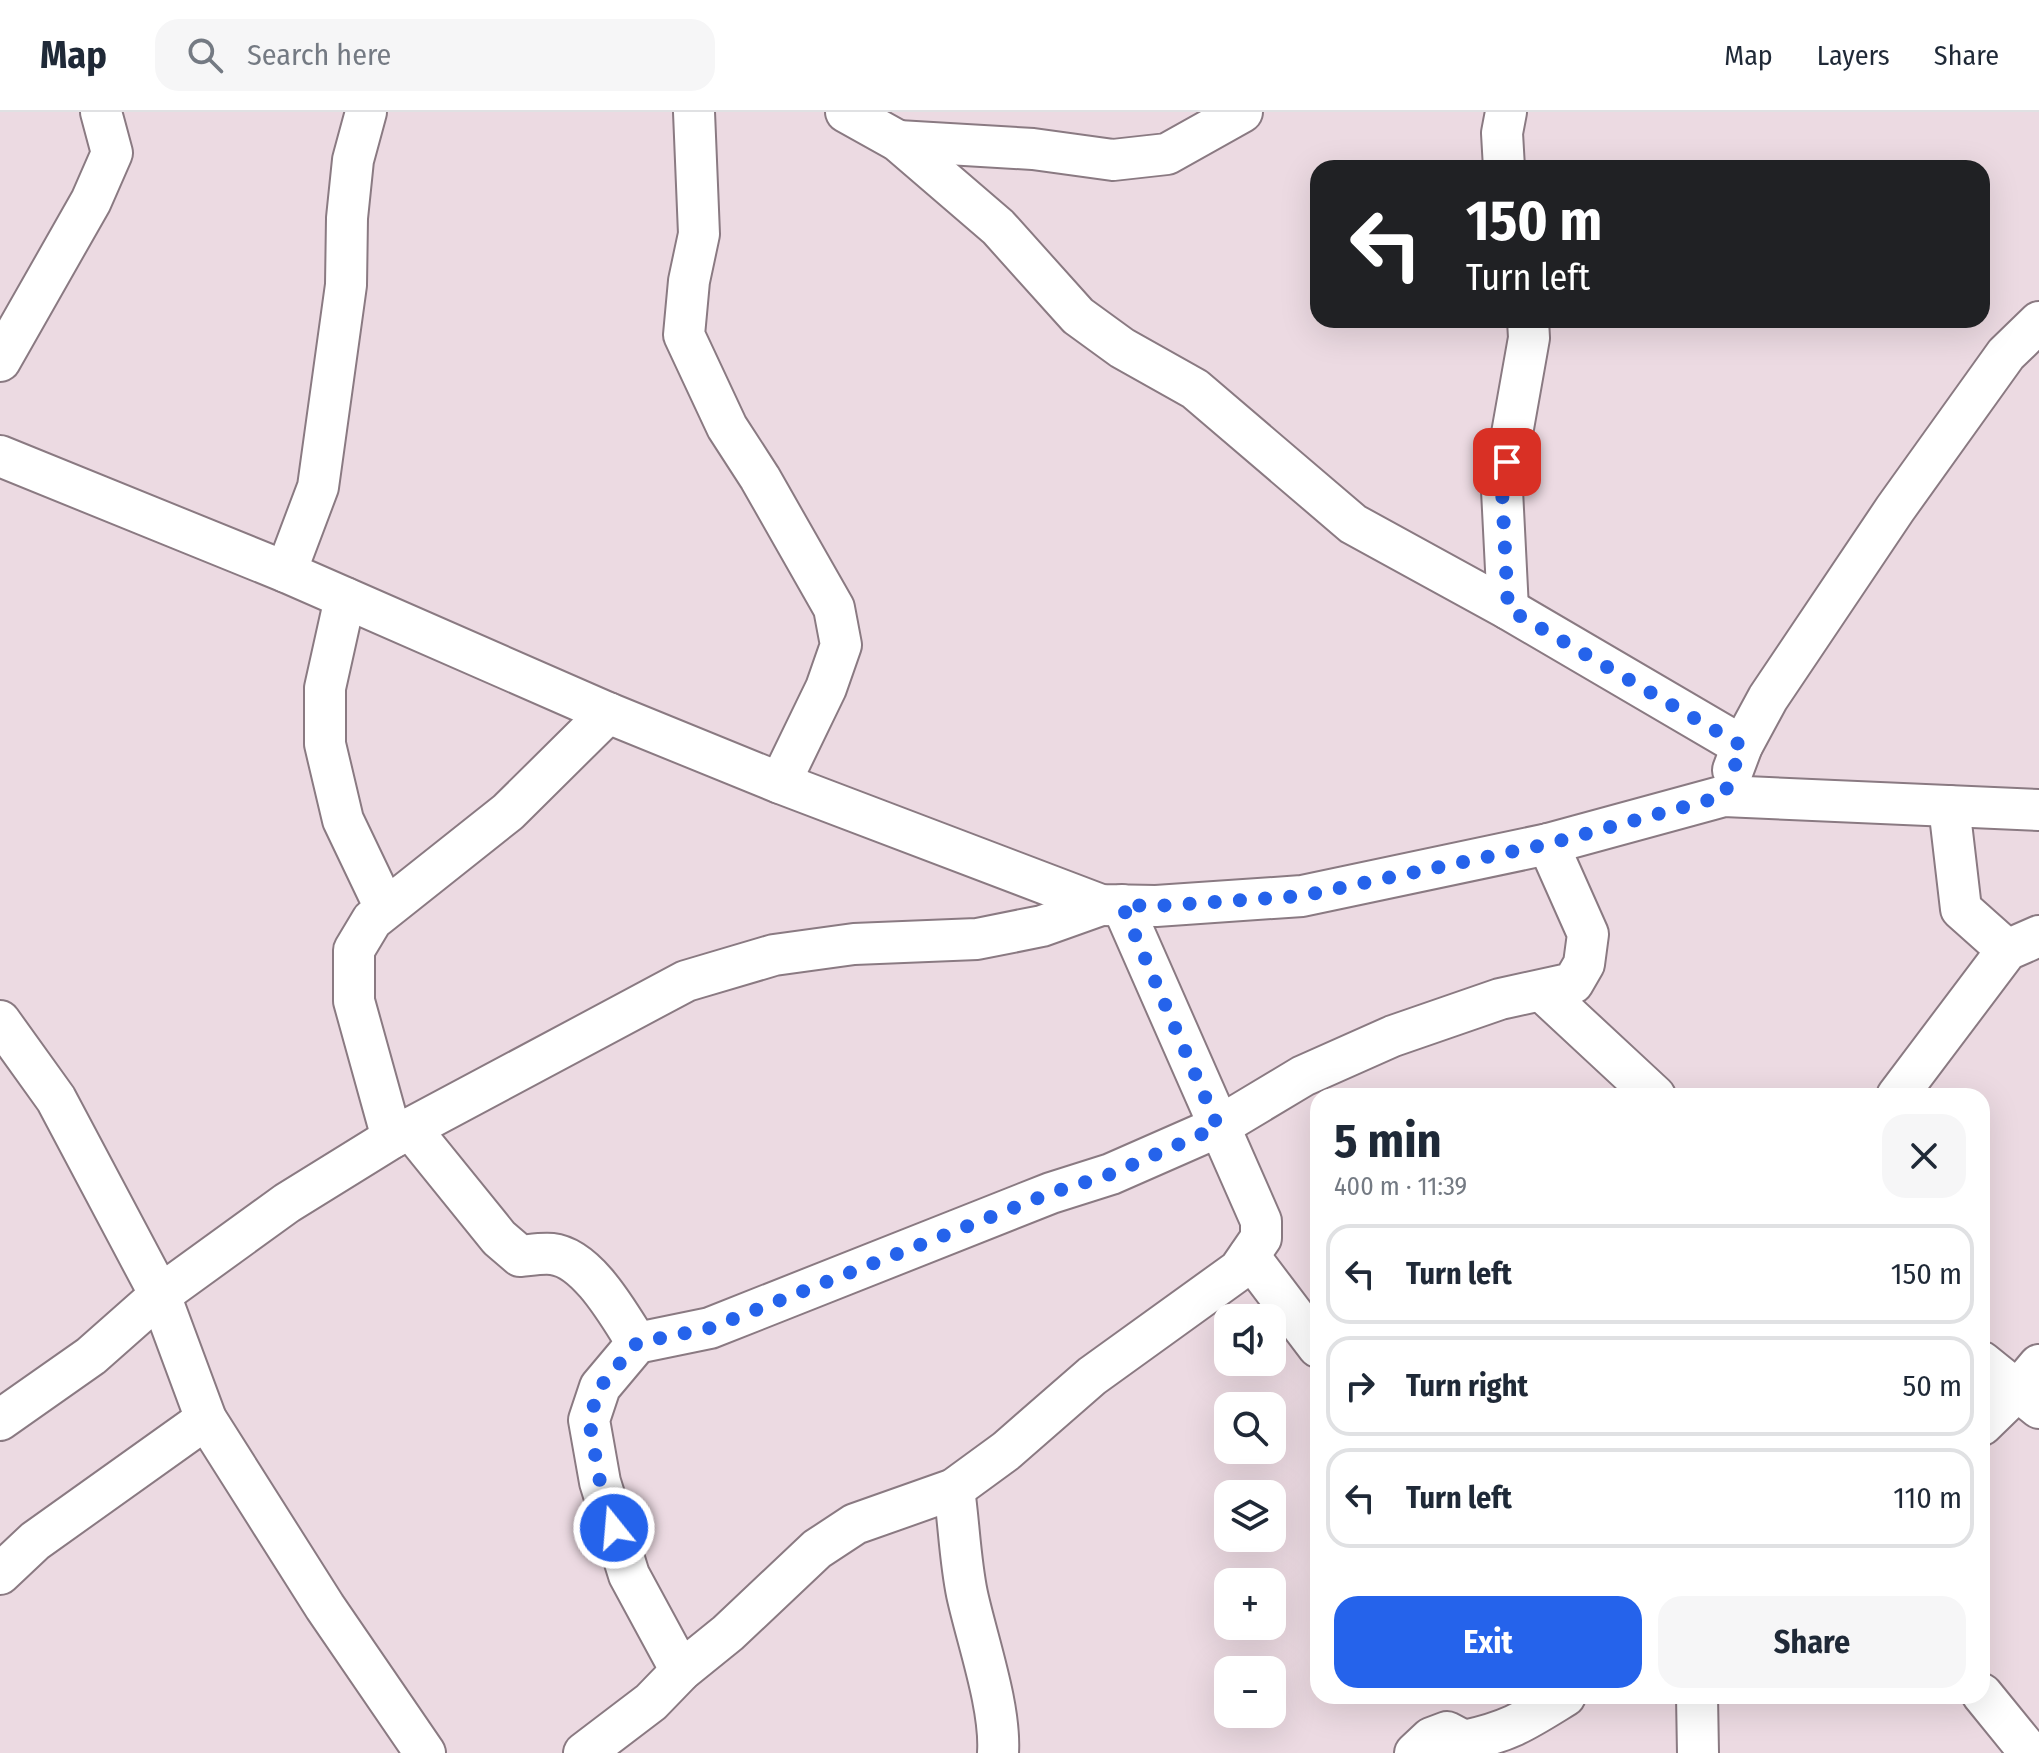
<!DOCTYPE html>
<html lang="en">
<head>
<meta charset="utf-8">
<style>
	:root { --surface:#fff; --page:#f6f6f7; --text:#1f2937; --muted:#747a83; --line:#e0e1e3; --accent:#2563eb }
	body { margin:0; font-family:"Fira Sans Condensed",sans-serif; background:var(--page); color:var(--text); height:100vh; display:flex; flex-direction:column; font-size:30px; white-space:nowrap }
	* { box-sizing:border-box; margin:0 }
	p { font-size:26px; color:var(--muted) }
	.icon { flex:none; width:44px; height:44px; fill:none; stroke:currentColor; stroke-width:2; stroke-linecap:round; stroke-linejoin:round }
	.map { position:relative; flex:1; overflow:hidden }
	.details { position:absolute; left:1310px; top:976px; width:680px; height:616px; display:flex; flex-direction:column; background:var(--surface); border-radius:24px; box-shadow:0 8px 32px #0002 }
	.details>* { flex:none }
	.hud { position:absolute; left:1310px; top:48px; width:680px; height:168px; border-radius:24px; box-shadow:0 8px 32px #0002; background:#202124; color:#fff; overflow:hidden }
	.fabs { position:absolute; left:1214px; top:1192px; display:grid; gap:16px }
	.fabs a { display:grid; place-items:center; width:72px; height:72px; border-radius:16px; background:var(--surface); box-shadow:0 8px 32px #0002; font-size:40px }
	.pin { position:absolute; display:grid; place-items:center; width:68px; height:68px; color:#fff; margin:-34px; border-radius:16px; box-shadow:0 4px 12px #0006 }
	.me { position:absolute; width:88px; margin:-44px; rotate:343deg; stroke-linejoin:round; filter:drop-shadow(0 0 6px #0008) }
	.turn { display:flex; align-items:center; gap:28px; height:168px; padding:0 24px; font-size:36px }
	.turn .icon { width:104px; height:104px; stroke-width:2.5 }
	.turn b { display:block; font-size:56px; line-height:68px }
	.round { display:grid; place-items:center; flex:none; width:84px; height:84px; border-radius:24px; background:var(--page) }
	.overview { display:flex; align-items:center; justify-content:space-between; height:136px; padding:0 24px }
	h1 { font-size:48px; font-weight:700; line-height:60px }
	.action { display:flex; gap:16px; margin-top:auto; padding:16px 24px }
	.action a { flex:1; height:92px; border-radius:24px; background:var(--accent); color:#fff; font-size:32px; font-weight:700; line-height:92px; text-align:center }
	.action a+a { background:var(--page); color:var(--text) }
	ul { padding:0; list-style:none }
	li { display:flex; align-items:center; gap:24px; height:100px; margin:0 16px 12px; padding:0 8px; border:4px solid var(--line); border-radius:24px }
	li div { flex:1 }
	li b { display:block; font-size:30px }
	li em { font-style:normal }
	header { display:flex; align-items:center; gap:48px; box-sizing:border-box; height:112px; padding:0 40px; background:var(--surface); border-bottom:2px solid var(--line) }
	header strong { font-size:38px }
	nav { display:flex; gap:44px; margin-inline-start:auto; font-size:28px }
	.search { width:560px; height:72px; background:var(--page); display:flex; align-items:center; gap:20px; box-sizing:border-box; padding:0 28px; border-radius:24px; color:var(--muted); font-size:30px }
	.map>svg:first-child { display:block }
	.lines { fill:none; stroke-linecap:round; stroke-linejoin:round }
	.street-casing { stroke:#8a7a82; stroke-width:44 }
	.street { stroke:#fff; stroke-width:40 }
	.route { stroke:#2563eb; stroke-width:14; stroke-dasharray:0 25.2 }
</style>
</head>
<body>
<header>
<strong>Map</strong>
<div class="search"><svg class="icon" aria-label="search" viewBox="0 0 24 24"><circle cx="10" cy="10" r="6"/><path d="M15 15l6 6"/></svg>Search here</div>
<nav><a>Map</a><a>Layers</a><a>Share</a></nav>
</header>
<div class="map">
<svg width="2039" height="1641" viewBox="0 0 2039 1641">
	<rect width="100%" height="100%" fill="#ecdae2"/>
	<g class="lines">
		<!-- street casing -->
		<g class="street-casing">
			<g id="street">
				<polyline points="694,0 699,122 689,169 684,223 727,315 760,366 834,496 841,533 826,576 780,671"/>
				<polyline points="846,0 898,29 998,115 1078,204 1122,236 1195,277 1353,412 1508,497 1742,634"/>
				<polyline points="898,29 1033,37 1113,48 1167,42 1242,0"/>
				<polyline points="1504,56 1502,21 1506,0"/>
				<polyline points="0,249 91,89 112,41 101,0"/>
				<polyline points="0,344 286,460 608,601 780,671 1101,793 1156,794 1302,784 1548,732 1724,684 2039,698"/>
				<polyline points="286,460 318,375 346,173 347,106 353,48 366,0"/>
				<polyline points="345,486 325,576 325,632 343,708 385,796"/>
				<polyline points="1508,497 1502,378 1529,226 1528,208"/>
				<polyline points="1733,658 1742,634 1768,586 1895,397 2006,242 2039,210"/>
				<polyline points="1949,694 1961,797 2007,838"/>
				<polyline points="1542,879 1655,984"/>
				<polyline points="0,909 56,987 160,1183 206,1307 325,1495 425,1641"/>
				<polyline points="1897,984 2007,838 2039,824"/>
				<path d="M410 1016 499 1126 520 1144C531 1143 542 1141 552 1142 588 1146 619 1203 637 1231"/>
				<polyline points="392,1026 354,889 354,838 372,808 508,700 608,601"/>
				<polyline points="1249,1144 1318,1235"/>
				<polyline points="1982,1250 2039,1296"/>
				<polyline points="0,1308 91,1244 160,1183 287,1091 392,1026 686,869 774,843 854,832 977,827 1042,814 1101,793"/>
				<polyline points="1982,1313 2018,1278 2039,1253"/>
				<path d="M954 1377C959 1412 960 1448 967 1482 977 1528 1001 1595 998 1641"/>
				<polyline points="0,1462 35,1429 206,1307"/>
				<polyline points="681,1559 629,1463 600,1370 589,1308 600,1275 637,1231 710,1216 1051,1081 1111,1062 1218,1015 1303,964 1393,924 1500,887 1573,871 1584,852 1588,822 1548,732"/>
				<polyline points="1982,1582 2030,1641"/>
				<polyline points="1697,1584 1698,1641"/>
				<path d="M1464 1629C1511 1619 1526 1608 1565 1584"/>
				<polyline points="584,1641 651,1590 681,1559 728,1521 817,1437 855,1412 954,1377 1006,1339 1092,1264 1239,1158 1261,1126 1261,1109 1122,793"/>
				<polyline points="1415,1641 1431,1626 1447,1620 1464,1629 1474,1641"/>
			</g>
		</g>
		<!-- street -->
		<use href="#street" class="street"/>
	</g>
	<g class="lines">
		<!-- route -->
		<polyline class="route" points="614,1416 600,1370 589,1308 600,1275 637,1231 710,1216 1051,1081 1111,1062 1218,1015 1122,793 1156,794 1302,784 1548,732 1724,684 1742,634 1508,497 1502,378 1507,350"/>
	</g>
</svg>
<div class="fabs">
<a><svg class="icon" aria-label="sound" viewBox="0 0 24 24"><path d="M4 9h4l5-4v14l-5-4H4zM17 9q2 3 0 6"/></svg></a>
<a><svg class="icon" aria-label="search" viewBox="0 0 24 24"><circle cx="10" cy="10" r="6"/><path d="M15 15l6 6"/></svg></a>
<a><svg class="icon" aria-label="layers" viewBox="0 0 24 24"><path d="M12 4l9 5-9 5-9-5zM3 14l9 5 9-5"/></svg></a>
<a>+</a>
<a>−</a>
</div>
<div class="pin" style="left:1507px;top:350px;background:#d93025"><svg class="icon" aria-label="arrive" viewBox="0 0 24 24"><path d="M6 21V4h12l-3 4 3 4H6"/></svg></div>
<svg class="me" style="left:614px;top:1416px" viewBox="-20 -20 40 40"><circle r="17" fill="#2563eb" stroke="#fff" stroke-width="3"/><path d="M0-11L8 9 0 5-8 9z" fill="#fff"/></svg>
<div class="hud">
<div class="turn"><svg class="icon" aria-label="left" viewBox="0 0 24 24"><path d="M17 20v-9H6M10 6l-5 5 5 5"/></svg><div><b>150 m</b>Turn left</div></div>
</div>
<section class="details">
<div class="overview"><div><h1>5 min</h1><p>400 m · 11:39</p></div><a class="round"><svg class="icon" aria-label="close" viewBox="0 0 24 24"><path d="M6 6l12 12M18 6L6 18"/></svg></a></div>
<ul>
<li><svg class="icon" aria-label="left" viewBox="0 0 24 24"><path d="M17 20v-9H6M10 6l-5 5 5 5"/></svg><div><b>Turn left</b></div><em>150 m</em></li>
<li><svg class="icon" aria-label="right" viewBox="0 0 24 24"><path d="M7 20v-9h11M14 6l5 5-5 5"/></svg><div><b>Turn right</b></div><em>50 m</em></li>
<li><svg class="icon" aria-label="left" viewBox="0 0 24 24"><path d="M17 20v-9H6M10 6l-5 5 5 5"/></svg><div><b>Turn left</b></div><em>110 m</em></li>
</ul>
<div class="action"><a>Exit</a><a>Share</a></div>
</section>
</div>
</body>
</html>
